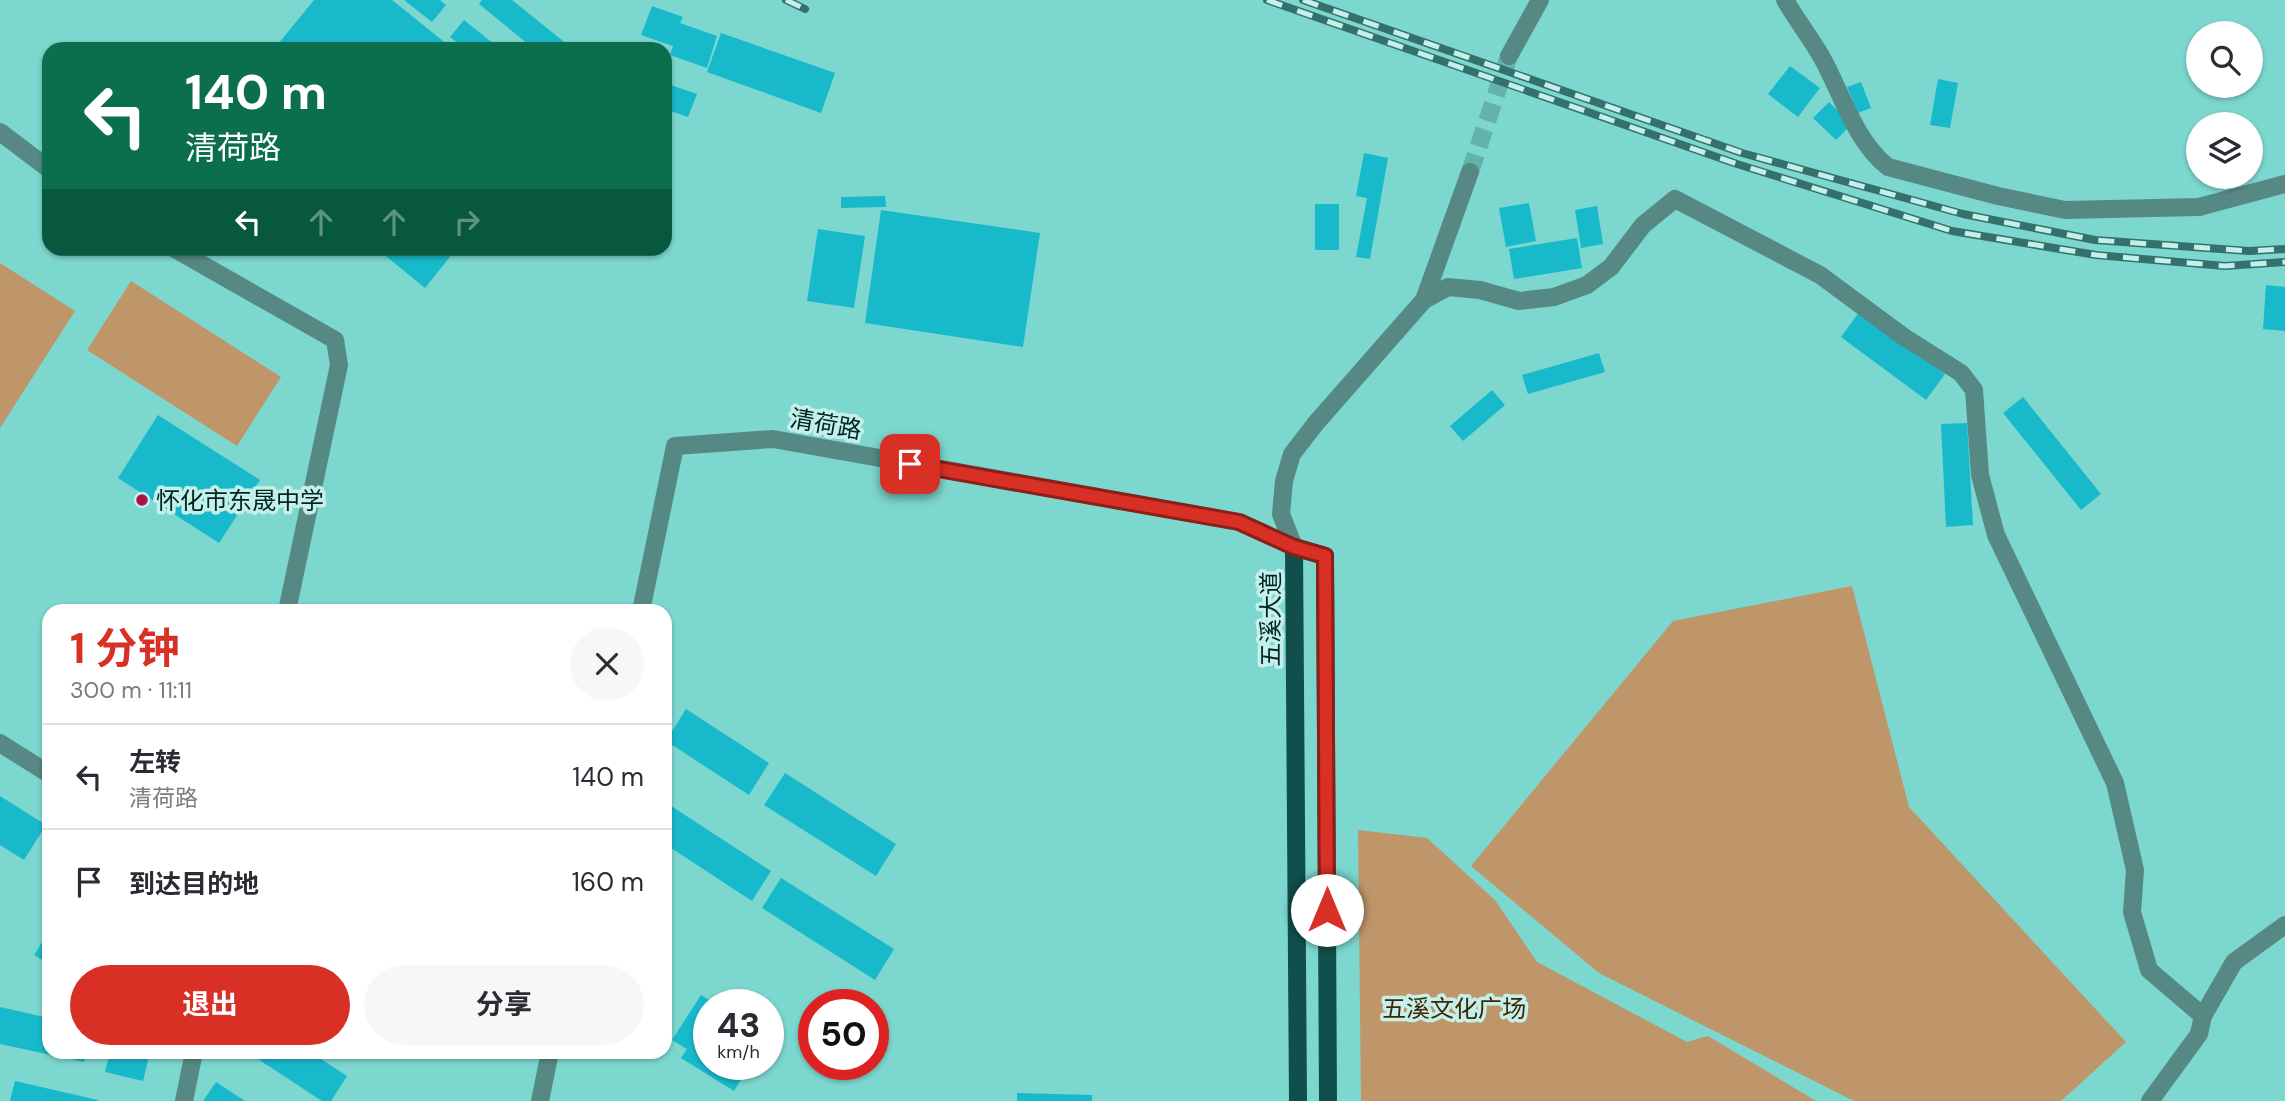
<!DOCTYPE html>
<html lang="zh">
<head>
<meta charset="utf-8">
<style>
	:root { --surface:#fff; --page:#f7f7f7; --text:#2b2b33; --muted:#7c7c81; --line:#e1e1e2; --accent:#d93025 }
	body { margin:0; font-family:"DM Sans","Noto Sans SC",sans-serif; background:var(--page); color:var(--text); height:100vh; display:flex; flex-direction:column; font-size:26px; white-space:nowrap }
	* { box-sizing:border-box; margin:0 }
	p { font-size:23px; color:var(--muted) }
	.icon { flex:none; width:38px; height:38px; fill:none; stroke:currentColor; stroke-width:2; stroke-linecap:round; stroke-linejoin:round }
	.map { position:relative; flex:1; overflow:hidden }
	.details { position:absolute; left:42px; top:604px; width:630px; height:455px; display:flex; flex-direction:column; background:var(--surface); border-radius:21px; box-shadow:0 2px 5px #0004 }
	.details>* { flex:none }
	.banner { position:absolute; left:42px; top:42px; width:630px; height:214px; border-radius:21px; box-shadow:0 2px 5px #0004; background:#0b6e4f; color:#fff; overflow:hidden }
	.fabs { position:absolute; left:2186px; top:21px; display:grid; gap:14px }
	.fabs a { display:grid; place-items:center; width:77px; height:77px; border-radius:50%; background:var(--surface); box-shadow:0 2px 5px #0004; font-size:35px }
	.speed { position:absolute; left:693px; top:989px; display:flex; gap:14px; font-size:35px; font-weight:700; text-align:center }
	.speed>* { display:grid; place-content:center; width:91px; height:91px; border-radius:50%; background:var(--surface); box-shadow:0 2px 5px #0004; line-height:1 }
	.speed small { font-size:18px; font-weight:400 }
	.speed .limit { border:10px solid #d22; background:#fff; color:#111 }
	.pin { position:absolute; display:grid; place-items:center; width:60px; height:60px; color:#fff; margin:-30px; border-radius:14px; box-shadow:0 4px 10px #0006 }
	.me { position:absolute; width:77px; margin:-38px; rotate:0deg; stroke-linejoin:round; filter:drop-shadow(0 0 5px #0008) }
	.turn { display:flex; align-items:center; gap:24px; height:147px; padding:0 28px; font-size:32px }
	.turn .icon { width:91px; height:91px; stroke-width:2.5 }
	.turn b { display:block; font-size:49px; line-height:60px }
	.lanes { display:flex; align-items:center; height:66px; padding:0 28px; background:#0003; justify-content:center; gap:35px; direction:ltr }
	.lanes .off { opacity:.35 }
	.round { display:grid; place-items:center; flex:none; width:74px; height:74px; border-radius:37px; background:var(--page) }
	.headline { display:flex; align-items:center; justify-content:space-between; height:119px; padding:0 28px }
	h1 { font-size:42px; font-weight:700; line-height:52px; color:var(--accent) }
	.primary-button { display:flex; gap:14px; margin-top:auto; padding:14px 28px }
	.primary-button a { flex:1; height:80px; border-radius:42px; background:var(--accent); color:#fff; font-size:28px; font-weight:700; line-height:80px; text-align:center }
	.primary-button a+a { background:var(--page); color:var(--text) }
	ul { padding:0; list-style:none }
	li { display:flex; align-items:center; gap:21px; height:105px; padding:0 28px; border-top:2px solid var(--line) }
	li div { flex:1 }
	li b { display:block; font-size:26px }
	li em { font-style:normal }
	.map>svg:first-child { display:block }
	.green { fill:#be9669 }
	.building { fill:#19b9cc }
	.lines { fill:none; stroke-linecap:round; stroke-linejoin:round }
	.minor-tunnel { stroke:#63b3ac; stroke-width:18; stroke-dasharray:18 9; stroke-linecap:butt }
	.minor { stroke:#578984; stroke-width:18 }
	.major { stroke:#104f4b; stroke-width:18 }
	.rail-casing { stroke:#35716c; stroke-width:8 }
	.rail { stroke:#c5efea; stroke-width:5; stroke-dasharray:16; stroke-linecap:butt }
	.route-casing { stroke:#8d1f18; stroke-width:18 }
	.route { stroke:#d93025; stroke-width:12 }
	.poi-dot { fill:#a81348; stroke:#c5efea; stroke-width:2.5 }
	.labels { text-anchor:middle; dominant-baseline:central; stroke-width:7; stroke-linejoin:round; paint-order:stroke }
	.street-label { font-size:24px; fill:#002522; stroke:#c5efea }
	.poi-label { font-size:24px; fill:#002522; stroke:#c5efea; text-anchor:start }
	.park-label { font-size:24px; fill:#402604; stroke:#c5efea }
</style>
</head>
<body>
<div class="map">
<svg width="2285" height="1101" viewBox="0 0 2285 1101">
	<rect width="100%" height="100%" fill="#7cd7cf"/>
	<!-- green -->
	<g class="green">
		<polygon points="0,263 75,311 0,428"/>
		<polygon points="131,281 281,377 237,446 87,350"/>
		<polygon points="1852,586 1909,807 2126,1042 2061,1101 1854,1101 1599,973 1471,866 1673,621"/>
		<polygon points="1358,830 1427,838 1495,900 1537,962 1687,1042 1708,1036 1816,1101 1361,1101"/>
	</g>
	<!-- building -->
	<g class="building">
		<polygon points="314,0 392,0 453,49 274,49"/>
		<polygon points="404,0 440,0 446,5 432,22"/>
		<polygon points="482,0 512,0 573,49 534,49 479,4"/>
		<polygon points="652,6 683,17 680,23 717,36 707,68 670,55 673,46 641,35"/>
		<polygon points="464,20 500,49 465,49 450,37"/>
		<polygon points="721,33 835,73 821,113 707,72"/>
		<polygon points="1790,66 1820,88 1798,117 1768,94"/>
		<polygon points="1938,79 1958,83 1950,128 1930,125"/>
		<polygon points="1861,82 1871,108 1858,113 1847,87"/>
		<polygon points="665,83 697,94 688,117 665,109"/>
		<polygon points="1829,102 1852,124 1836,140 1813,118"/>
		<polygon points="1364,153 1388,158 1370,259 1356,257 1367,198 1356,196"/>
		<polygon points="885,196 886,207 841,208 841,197"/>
		<polygon points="1529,203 1536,241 1506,247 1499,208"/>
		<rect x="1315" y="204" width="24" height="46"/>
		<polygon points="1597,206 1603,244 1581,248 1575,210"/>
		<polygon points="881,210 1040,233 1023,347 865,323"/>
		<polygon points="818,229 865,236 854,308 807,301"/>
		<polygon points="1577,238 1582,268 1514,279 1509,249"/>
		<polygon points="376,248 457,248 425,288"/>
		<polygon points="2266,285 2285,287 2285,331 2263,329"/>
		<polygon points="1860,311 1945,374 1926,400 1841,337"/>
		<polygon points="1599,353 1605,372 1528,394 1522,375"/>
		<polygon points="1492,390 1505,405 1463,441 1450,426"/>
		<polygon points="2023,397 2101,494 2081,510 2003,413"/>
		<polygon points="158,415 260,480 219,543 118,478"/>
		<polygon points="1967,423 1973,525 1946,527 1941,424"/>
		<polygon points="686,709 769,763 749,795 666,741"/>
		<polygon points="785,773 896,844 876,876 764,805"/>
		<polygon points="0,796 46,825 24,860 0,845"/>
		<polygon points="665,802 771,871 752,901 665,844"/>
		<polygon points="781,878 894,949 875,980 762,908"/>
		<polygon points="49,931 49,964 34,955"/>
		<polygon points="701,995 716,1004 709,1004 709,1064 751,1064 734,1091 681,1058 687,1049 672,1040"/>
		<polygon points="0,1007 49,1018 49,1052 86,1052 84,1062 0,1044"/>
		<polygon points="110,1052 150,1052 143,1081 105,1072"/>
		<polygon points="247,1052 310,1052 347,1076 331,1101 322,1101"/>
		<polygon points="15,1081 98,1100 98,1101 10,1101"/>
		<polygon points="216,1082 245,1101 203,1101"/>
		<polygon points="1017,1093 1092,1095 1092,1101 1017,1101"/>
	</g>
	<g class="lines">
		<!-- minor-tunnel -->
		<polyline class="minor-tunnel" points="1470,172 1509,56"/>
		<!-- minor -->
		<g class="minor">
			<path d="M1785 0C1796 19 1810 37 1821 56 1842 93 1854 140 1888 167L1998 196 2065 210 2199 207 2285 184"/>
			<polyline points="1509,56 1540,0"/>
			<polyline points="0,132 49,169"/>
			<polyline points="173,248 335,340 339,365 287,611"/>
			<polyline points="1424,300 1448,287 1480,290 1519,301 1554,297 1587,285 1611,267 1643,225 1675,199 1820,275 1904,337 1961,373 1974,390 1980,475 1996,535 2115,783 2135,870 2132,912 2149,970 2203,1016 2234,962 2285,925"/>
			<polyline points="1294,547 1281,514 1284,481 1292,454 1316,423 1424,300 1470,172"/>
			<polyline points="641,611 675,446 773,439 1239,522 1294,547"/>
			<polyline points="0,743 49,774"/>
			<polyline points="184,1101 194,1052"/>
			<polyline points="540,1101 550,1052"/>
			<polyline points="2150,1101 2199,1034 2203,1016"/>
		</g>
		<!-- major -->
		<polyline class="major" points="1298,1101 1294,547 1325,556 1328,1101"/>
		<!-- rail casing -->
		<g class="rail-casing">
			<g id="rail">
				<polyline points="786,0 805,9"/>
				<polyline points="1267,0 1737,164 1952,231 2096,255 2225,266 2285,262"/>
				<polyline points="1303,0 1742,153 1963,214 2095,240 2249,251 2285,249"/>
			</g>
		</g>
		<!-- rail -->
		<use href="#rail" class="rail"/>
	</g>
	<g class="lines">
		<!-- route casing -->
		<g class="route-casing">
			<polyline id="route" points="910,464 1239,522 1294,547 1325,556 1327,910"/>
		</g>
		<!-- route -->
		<use href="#route" class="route"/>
	</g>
	<!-- markers -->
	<circle class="poi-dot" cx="142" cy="500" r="7"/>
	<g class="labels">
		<!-- street labels -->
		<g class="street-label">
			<text transform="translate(826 424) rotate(10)">清荷路</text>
			<text transform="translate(1270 619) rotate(-90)">五溪大道</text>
		</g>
		<!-- poi labels -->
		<g class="poi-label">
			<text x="156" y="500">怀化市东晟中学</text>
		</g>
		<!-- park labels -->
		<g class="park-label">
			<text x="1454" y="1008">五溪文化广场</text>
		</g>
	</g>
</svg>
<div class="fabs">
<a><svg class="icon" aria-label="search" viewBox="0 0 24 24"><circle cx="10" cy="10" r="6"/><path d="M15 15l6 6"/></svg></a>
<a><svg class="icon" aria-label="layers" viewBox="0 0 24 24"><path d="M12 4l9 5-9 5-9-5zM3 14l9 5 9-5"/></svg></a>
</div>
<div class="speed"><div>43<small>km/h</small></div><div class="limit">50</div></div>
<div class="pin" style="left:910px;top:464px;background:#d93025"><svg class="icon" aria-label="arrive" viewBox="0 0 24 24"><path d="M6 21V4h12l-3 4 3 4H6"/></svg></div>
<svg class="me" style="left:1327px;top:910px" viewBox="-20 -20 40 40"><circle r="19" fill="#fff"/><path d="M0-13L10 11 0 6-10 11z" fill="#d93025"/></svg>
<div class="banner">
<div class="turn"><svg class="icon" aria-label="left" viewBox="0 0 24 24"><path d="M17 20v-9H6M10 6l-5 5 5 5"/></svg><div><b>140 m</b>清荷路</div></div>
<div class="lanes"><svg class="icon" aria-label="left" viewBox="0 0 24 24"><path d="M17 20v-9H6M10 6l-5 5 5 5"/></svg><svg class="icon off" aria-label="ahead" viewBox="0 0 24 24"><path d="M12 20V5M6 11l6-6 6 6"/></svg><svg class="icon off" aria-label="ahead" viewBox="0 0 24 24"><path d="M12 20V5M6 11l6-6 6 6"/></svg><svg class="icon off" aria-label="right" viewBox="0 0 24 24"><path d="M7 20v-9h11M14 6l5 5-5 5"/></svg></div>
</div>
<section class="details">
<div class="headline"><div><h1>1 分钟</h1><p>300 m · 11:11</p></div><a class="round"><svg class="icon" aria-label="close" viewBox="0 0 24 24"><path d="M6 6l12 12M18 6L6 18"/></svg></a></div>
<ul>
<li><svg class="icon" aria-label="left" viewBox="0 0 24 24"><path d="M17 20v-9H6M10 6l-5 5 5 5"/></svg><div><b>左转</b><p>清荷路</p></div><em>140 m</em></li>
<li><svg class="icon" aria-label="arrive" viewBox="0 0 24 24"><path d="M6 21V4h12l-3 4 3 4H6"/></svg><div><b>到达目的地</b></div><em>160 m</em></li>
</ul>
<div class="primary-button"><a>退出</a><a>分享</a></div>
</section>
</div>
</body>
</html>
